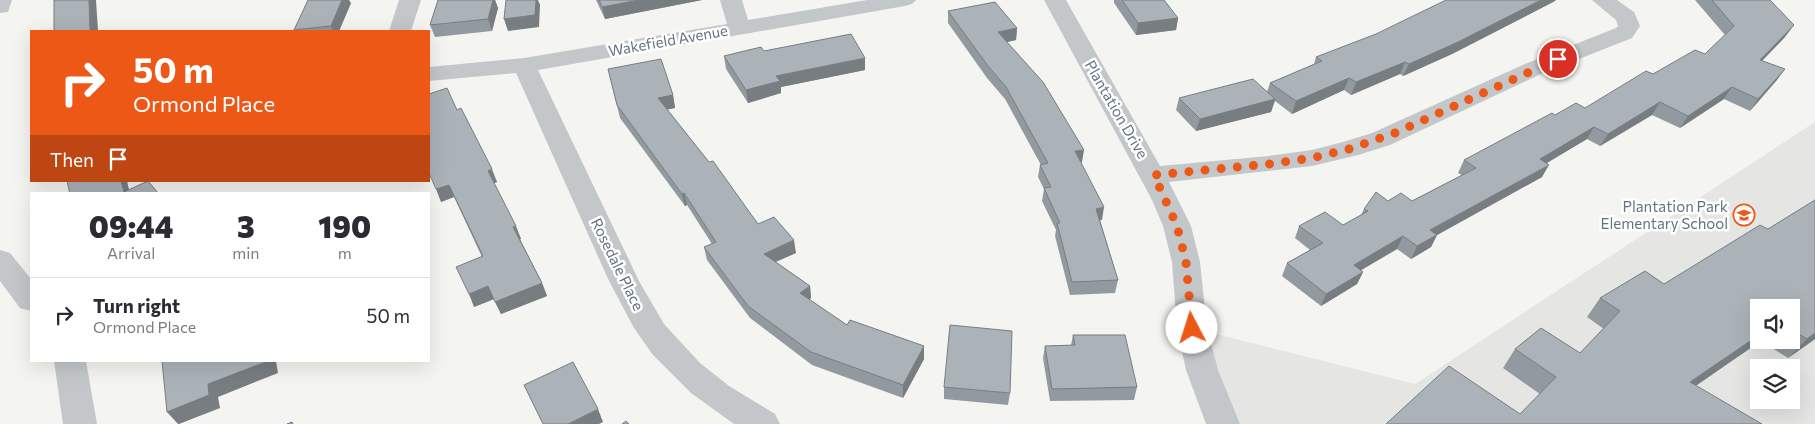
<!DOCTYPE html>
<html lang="en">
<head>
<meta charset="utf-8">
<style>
	:root { --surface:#fff; --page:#f7f7f7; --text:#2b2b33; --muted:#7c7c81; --line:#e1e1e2 }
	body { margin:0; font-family:Commissioner,sans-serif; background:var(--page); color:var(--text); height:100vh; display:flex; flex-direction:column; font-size:19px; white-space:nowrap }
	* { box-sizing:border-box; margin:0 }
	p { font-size:16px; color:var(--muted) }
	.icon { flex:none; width:28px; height:28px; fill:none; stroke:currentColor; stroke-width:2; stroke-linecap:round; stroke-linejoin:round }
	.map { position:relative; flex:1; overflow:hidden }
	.sheet { position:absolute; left:30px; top:192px; width:400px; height:170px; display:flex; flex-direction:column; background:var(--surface); border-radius:0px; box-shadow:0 5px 20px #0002 }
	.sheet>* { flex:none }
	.banner { position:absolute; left:30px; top:30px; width:400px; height:152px; border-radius:0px; box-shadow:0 5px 20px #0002; background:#ed5817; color:#fff; overflow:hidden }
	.fabs { position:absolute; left:1750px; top:299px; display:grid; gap:10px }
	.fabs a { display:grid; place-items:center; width:50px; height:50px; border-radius:0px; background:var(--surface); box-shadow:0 5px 20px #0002; font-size:25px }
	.pin { position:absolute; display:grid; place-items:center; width:42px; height:42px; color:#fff; margin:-21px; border:2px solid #fff; border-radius:50%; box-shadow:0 1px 5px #0007 }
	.me { position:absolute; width:55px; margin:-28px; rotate:355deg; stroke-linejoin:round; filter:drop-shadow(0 0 4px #0008) }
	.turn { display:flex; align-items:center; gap:18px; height:105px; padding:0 20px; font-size:22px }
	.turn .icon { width:65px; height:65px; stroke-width:2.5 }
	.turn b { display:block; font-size:35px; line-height:42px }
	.then { display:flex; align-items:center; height:48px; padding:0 20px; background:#0003; gap:10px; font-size:19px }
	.eta { display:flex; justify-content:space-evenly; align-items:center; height:85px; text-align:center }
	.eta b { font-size:30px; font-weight:800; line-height:35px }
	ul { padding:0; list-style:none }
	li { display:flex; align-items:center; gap:15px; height:75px; padding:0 20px; border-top:1px solid var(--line) }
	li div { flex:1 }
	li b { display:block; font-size:19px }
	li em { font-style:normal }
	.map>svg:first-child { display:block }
	.built { fill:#e5e6e3; fill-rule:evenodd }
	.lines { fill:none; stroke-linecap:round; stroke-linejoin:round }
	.minor { fill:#c3c7ca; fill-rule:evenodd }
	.wall { fill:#939a9f; fill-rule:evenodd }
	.shaded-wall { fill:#787d82 }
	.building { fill:#abb3b9; stroke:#787d82 }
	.route { stroke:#ed5817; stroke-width:9; stroke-dasharray:0 16.2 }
	.labels { text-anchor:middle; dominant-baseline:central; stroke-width:5; stroke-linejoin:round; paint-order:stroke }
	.street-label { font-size:15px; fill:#617283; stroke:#fff }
	.poi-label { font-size:15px; fill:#617283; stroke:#fff; text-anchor:end }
</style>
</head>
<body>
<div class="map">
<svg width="1815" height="424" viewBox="0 0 1815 424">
	<rect width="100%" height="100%" fill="#f4f5f0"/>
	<!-- built -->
	<path class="built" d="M1815 122V424H1223L1192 328 1415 384ZM1759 308H1791V340H1759ZM1759 368H1791V400H1759Z"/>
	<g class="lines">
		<!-- minor -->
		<g class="minor">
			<polygon points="0,0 12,0 8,12 0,13"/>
			<polygon points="399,0 421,0 411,31 389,31"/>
			<polygon points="720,0 742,0 748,20 867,0 916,0 912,4 905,6 538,70 639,281 664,324 700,363 729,386 775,414 780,424 734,424 691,393 653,355 634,328 609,281 516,73 429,81 429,67 524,58 727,24"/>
			<polygon points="1044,0 1066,0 1160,166 1269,156 1312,150 1343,142 1372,133 1525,64 1616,28 1618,26 1616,20 1592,0 1617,0 1634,12 1640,26 1632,38 1541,74 1390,145 1358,155 1312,166 1169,182 1191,226 1200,262 1207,328 1218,370 1240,424 1206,424 1186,370 1177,328 1172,262 1163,226 1152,200"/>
			<polygon points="0,250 10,253 31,279 31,311 20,308 0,281"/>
			<polygon points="54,361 86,361 97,424 63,424"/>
		</g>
	</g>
	<!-- wall -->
	<g class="wall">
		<polygon points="438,0 495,0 498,8 492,31 435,37 430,25"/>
		<polygon points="596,0 702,0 605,19"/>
		<polygon points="1114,0 1164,0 1178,18 1176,30 1136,35 1114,3"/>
		<polygon points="1695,0 1770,0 1785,37 1762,61 1785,69 1776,81 1750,111 1724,99 1680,128 1652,115 1600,146 1587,139 1546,163 1542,177 1437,235 1431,247 1411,259 1397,249 1361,270 1363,272 1357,284 1321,306 1282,276 1287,263 1310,250 1295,238 1299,226 1343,225 1361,215 1364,209 1388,201 1412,201 1462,175 1458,173 1464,160 1555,115 1585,108 1653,74 1705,54 1725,35"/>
		<polygon points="1555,1 1452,54 1403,76 1400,74 1351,95 1344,90 1292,114 1275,101 1271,112 1196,131 1176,110 1179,98 1267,92 1270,83 1314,64 1316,57"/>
		<polygon points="351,3 339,31 295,31 294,30"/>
		<polygon points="948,11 1017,28 1016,40 1007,42 1082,162 1081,162 1102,220 1100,220 1118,280 1115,293 1070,295 1055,236 1056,230 1042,201 1044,189 1038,177 1040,165 1041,165 1005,99 987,78 948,23"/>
		<polygon points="764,51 865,70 781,87 781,93 748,103 726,69 724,56"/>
		<polygon points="608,69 673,95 675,108 667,109 758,224 796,253 776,262 810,286 811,298 809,300 847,325 924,346 924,359 903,398 812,365 750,318 707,260 704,247 712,244 687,205 685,206 620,118"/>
		<polygon points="457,110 497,182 494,183 521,239 520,239 542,283 547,296 501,314 494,299 474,307 482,257 454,197 441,202"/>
		<path d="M1815 200V339L1788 358 1761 341 1696 385 1520 414 1540 394 1503 368 1515 349 1580 353 1604 329 1587 317 1600 298 1664 284 1768 229ZM1791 308V340H1759Z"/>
		<polygon points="1073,335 1137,387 1134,400 1050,401 1043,358 1045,346 1071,345"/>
		<polygon points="944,387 1010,393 1008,405 944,399"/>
	</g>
	<!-- shaded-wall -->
	<g class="shaded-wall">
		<polygon points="89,0 96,0 98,31 90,31"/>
		<polygon points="342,0 349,0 351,3 339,31 333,31 331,26"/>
		<polygon points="493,0 495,0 498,8 492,31 488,19"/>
		<polygon points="536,0 538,0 540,5 539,27 508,31 504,19"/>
		<polygon points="639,0 702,0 605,19 602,7"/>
		<polygon points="1541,0 1556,0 1555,1 1452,54 1403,76 1409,64"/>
		<polygon points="1178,18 1176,30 1136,35 1138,23"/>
		<polygon points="1794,25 1785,37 1751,72 1760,60"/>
		<polygon points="1017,28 1016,40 997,44 998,32"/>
		<polygon points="865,58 865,70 781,87 781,93 748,103 746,90 776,76"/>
		<polygon points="1405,62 1400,74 1351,95 1356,82"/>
		<polygon points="1785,69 1776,81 1750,111 1758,99"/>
		<polygon points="1349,78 1344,90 1292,114 1296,101"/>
		<polygon points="1732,87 1724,99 1680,128 1688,116"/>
		<polygon points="673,95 675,108 661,111 658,98"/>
		<polygon points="1275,99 1271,112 1196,131 1200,119"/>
		<polygon points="1660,102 1652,115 1600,146 1608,134"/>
		<polygon points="1594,127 1587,139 1532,172 1540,159"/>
		<polygon points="1084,150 1082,162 1073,164 1075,151"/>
		<polygon points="1549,165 1542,177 1437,235 1431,247 1411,259 1417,246 1430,230"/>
		<polygon points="492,169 497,182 492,184 488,171"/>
		<polygon points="121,181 127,181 130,194 124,192"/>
		<polygon points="449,185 454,197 441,202 436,189"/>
		<polygon points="684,193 687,205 685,206 682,194"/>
		<polygon points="1104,207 1102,220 1094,221 1096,209"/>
		<polygon points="516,226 521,239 518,240 513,227"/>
		<polygon points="1403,236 1397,249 1348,278 1354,265"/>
		<polygon points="794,240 796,253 765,266 764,254"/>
		<polygon points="1363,272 1357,284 1321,306 1326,294"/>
		<polygon points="542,283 547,296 501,314 495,302"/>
		<polygon points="488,286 494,299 474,307 469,294"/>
		<polygon points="810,286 811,298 802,306 800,293"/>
		<polygon points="1815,333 1815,339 1788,358 1807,339"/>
		<polygon points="1759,335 1759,340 1762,340 1674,401 1690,382"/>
		<polygon points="924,346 924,359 903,398 903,385"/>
		<polygon points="268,361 276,361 278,373 218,397 220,408 179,424 178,424 167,412 208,384"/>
		<polygon points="598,409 603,422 599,424 568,424"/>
	</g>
	<!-- building -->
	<g class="building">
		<polygon points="54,0 89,0 90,31 54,31"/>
		<polygon points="308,0 342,0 331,26 294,30"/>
		<polygon points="438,0 493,0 488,19 430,25"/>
		<polygon points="506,0 536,0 535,15 504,19"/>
		<polygon points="599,0 639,0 602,7"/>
		<polygon points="1122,0 1164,0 1178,18 1138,23"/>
		<polygon points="1446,0 1541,0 1458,42 1409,64 1405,62 1356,82 1349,78 1296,101 1270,83 1322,61 1316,57 1376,34"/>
		<polygon points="1712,0 1770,0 1794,25 1760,60 1785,69 1758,99 1732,87 1688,116 1660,102 1608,134 1594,127 1540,159 1549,165 1430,230 1437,235 1417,246 1403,236 1354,265 1363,272 1326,294 1287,263 1323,243 1299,226 1325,212 1343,225 1368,211 1364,209 1376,192 1388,201 1401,193 1412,201 1476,168 1464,160 1552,113 1555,115 1576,103 1585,108 1646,71 1653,74 1695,50 1705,54 1734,26"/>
		<polygon points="995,2 1017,28 998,32 1043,82 1084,150 1075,151 1104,207 1096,209 1118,280 1072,282 1057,223 1060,223 1044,188 1051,187 1040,165 1048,163 1006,87 988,66 948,11"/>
		<polygon points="851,34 865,58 776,76 780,81 746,90 724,56 761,47 764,51"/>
		<polygon points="661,59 673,95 658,98 709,162 713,161 758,224 774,217 794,240 764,254 810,286 800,293 847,325 850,320 924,346 903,385 811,352 748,306 704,247 716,242 684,193 682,194 617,105 608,69"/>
		<polygon points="1253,79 1275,99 1200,119 1179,98"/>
		<polygon points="447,88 457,110 461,108 492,169 488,171 516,226 513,227 542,283 495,302 488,286 469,294 456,267 483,256 449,185 436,189 429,173 429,94"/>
		<polygon points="67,181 121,181 124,192 148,181 159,194 70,194"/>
		<polygon points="1815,200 1815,333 1807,339 1791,329 1791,308 1759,308 1759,335 1690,382 1762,424 1386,424 1449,366 1520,414 1556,377 1515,349 1541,328 1580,353 1620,311 1600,298 1645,271 1664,284 1760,225 1768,229"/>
		<polygon points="950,325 1012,331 1010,393 944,387"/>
		<polygon points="1073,335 1125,335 1137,387 1052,389 1045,346 1075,345"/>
		<polygon points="162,361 268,361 208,384 209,395 167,412"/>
		<polygon points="573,362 598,409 568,424 543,424 524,385"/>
		<polygon points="626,421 629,424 622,424"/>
		<polygon points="292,422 293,424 287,424"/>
	</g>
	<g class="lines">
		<!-- route -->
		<polyline class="route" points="1192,328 1186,262 1177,226 1154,175 1269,164 1312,158 1349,149 1395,133 1558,59"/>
	</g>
	<!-- icons -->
	<defs>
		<g id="school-ring" transform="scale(1.125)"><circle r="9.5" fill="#fff" stroke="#ed5817" stroke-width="1.5"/><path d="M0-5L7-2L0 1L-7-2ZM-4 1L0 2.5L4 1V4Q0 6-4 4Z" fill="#ed5817"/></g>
	</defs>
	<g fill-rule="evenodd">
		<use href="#school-ring" x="1744" y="215"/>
	</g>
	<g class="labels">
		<!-- street labels -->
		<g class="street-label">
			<text transform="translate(668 40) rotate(-10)">Wakefield Avenue</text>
			<text transform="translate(1117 109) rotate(60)">Plantation Drive</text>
			<text transform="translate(618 264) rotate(64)">Rosedale Place</text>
		</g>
		<!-- poi labels -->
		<g class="poi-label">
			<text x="1728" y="206">Plantation Park<tspan x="1728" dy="17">Elementary School</tspan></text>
		</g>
	</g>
</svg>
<div class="fabs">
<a><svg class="icon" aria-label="sound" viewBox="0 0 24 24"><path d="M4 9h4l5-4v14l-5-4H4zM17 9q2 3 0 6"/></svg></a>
<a><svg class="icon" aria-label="layers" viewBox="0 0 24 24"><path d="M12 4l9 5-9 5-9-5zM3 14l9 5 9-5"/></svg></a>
</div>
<div class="pin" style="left:1558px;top:59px;background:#d93025"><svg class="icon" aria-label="arrive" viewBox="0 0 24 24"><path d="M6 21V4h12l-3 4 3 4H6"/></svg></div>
<svg class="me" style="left:1192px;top:328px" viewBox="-20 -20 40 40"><circle r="19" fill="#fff"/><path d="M0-13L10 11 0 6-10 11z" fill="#ed5817"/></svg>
<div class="banner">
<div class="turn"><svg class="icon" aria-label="right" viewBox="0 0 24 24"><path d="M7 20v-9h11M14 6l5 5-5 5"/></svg><div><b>50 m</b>Ormond Place</div></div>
<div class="then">Then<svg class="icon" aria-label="arrive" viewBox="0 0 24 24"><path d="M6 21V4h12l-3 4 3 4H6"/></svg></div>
</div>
<section class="sheet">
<div class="eta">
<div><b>09:44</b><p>Arrival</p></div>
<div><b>3</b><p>min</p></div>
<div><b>190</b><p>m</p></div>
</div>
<ul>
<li><svg class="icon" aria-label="right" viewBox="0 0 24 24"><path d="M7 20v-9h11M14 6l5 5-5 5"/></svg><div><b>Turn right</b><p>Ormond Place</p></div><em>50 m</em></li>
</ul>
</section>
</div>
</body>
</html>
